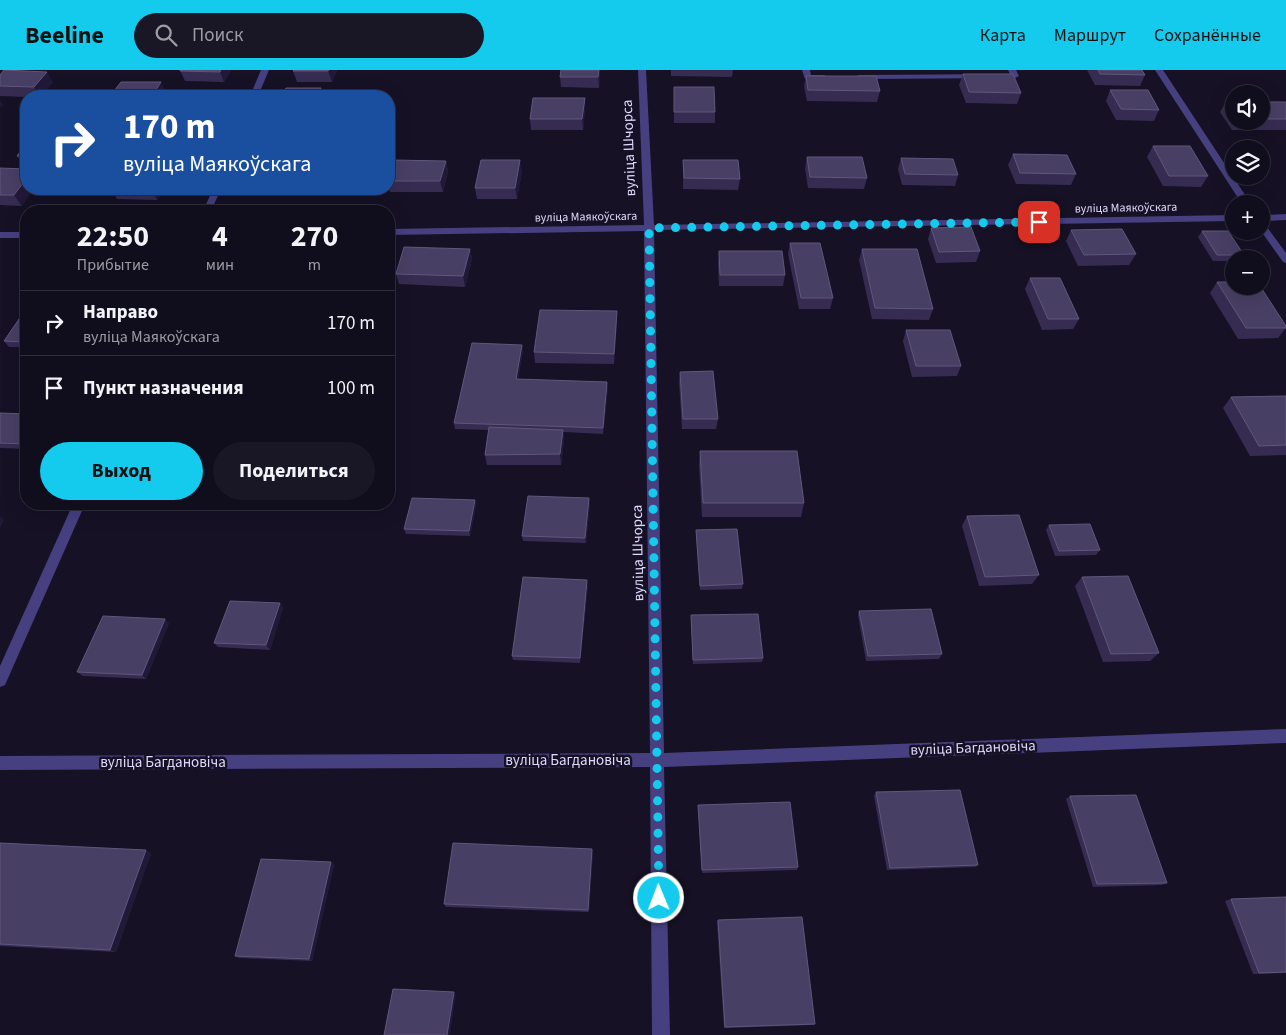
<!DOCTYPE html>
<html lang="ru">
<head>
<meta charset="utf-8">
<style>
	:root { --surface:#100d1c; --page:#191625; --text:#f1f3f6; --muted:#9c9ca3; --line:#302d3b; --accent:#14cbed }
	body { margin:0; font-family:"Source Sans 3",sans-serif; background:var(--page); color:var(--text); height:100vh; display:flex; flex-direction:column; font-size:19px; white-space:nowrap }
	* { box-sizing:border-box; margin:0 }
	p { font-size:16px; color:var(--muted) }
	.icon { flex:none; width:28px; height:28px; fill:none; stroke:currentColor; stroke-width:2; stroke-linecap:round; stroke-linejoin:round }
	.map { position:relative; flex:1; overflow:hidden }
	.sheet { position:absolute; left:20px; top:135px; width:375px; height:305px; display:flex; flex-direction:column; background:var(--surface); border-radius:20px; box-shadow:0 5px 20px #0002,0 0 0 1px var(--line) }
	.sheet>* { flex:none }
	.guide { position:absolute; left:20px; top:20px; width:375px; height:105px; border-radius:20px; box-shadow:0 5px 20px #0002,0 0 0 1px var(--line); background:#1a4fa0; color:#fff; overflow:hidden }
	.buttons { position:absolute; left:1225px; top:15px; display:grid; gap:10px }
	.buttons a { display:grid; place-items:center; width:45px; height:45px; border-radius:50%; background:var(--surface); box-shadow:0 5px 20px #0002,0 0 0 1px var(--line); font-size:25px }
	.pin { position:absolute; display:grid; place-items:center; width:42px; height:42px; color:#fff; margin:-21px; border-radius:10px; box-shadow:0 2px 8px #0006 }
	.me { position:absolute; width:55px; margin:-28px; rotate:359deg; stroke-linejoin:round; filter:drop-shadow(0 0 4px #0008) }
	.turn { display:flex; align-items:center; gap:18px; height:105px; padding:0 20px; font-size:22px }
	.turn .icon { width:65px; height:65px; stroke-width:2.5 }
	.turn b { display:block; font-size:35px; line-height:42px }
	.eta { display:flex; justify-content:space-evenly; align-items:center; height:85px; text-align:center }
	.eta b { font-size:30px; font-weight:700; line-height:35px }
	.button { display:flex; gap:10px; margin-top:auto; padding:10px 20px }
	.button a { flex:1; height:58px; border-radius:30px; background:var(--accent); color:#111; font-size:20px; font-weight:700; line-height:58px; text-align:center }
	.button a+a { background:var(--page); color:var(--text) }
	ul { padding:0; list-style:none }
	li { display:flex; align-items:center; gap:15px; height:65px; padding:0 20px; border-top:1px solid var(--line) }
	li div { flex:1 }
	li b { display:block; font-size:19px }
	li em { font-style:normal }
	header { display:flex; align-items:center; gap:30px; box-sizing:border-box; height:70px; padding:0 25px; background:var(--accent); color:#111 }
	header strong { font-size:24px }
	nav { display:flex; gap:28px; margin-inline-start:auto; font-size:18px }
	.search { width:350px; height:45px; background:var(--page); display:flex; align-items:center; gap:12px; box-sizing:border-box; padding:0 18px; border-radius:28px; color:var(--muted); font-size:19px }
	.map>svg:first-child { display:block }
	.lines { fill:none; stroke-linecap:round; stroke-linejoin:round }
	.service { fill:#464081; fill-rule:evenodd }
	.minor { fill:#464081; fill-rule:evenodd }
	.wall { fill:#362c52 }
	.shaded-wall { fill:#211938 }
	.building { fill:#483f64; stroke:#60577c }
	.route { stroke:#14cbed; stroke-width:9; stroke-dasharray:0 16.2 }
	.labels { text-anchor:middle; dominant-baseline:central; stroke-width:5; stroke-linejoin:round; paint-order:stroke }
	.far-street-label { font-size:12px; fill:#dfd9fc; stroke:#161125 }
	.street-label { font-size:15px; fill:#dfd9fc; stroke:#161125 }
</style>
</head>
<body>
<header>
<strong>Beeline</strong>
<div class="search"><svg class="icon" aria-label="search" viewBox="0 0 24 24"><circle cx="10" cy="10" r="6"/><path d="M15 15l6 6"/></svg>Поиск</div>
<nav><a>Карта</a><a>Маршрут</a><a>Сохранённые</a></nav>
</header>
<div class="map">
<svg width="1286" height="965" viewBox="0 0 1286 965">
	<rect width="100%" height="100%" fill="#161125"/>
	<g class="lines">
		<!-- service -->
		<g class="service">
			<polygon points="802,0 810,0 811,5 824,5 828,7 824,9 805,9"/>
			<polygon points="1008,0 1016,0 1019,6 1015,8 859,9 855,7 859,5 1010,4"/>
		</g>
		<!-- minor -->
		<g class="minor">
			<polygon points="261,0 269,0 258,26 250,26"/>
			<polygon points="638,0 646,0 654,155 1234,145 1234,151 654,160 664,683 1286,659 1286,673 664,697 670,965 652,965 650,697 0,700 0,686 650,683 644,161 389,165 389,159 644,155"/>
			<polygon points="1155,0 1163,0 1251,134 1242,134"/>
			<polygon points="213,119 221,119 211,141 203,141"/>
			<polygon points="1286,144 1286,150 1261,151 1261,145"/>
			<polygon points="1261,152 1264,153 1286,183 1286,193 1283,192 1261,161"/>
			<rect x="0" y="162" width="26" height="6"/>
			<polygon points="73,434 85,434 5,615 0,617 0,596"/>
		</g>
	</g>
	<!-- wall -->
	<g class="wall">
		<polygon points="180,0 231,0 224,12 185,11"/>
		<polygon points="337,0 332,12 297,12 293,1"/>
		<polygon points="561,0 600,0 599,18 561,17 560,7"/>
		<polygon points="671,0 733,0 732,7 671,6"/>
		<polygon points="1087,0 1142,0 1145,5 1140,16 1095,15"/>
		<polygon points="963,4 1021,23 1017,34 966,33 959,15"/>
		<polygon points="0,5 53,12 41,26 26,26 26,27 0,26"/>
		<polygon points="806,6 880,21 877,32 807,31 804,16"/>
		<polygon points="674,17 715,42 715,53 674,53"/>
		<polygon points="1110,20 1159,40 1154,51 1116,50 1106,31"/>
		<polygon points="585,28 585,39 583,60 531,60 530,49"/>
		<polygon points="1226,32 1234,32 1234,51 1261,51 1261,32 1286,32 1286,60 1232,60 1220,42"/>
		<polygon points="26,73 26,97 24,97 17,86"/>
		<polygon points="1153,76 1208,106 1201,117 1163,116 1147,87"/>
		<polygon points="1013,84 1076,104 1071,115 1016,114 1008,95"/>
		<polygon points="807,87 867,108 864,119 808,118 805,98"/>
		<polygon points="901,88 958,105 955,116 902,115 898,99"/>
		<polygon points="683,90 740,109 738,120 683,119"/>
		<polygon points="446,91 448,101 443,122 390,122 389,117 389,105"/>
		<polygon points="0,98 22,136 0,135"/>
		<polygon points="522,101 517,129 477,129 475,118"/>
		<polygon points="112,119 164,119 157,130 117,129"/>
		<polygon points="249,119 290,119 289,122 250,122"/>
		<polygon points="332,119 375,119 373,123 334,123"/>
		<polygon points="931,158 980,181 976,192 936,193 928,169"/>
		<polygon points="1071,160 1136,184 1129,195 1078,196 1066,171"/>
		<polygon points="1202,161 1244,185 1241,189 1234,189 1234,191 1213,191 1198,167"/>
		<polygon points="790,173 833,228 830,239 799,239 788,184"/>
		<polygon points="470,179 472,189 465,217 399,214 396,204"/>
		<polygon points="862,179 933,239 929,250 872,249 859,190"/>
		<polygon points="719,181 785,205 783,216 719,216 718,192"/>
		<polygon points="1030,208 1079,249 1073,259 1042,260 1025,219"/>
		<polygon points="1217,212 1286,256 1286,258 1278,268 1238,269 1210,223"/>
		<polygon points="26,239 26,277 9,277 4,271"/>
		<polygon points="617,252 614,294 535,293 534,282"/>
		<polygon points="906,260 961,296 957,306 912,307 903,271"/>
		<polygon points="522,275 523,280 518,309 608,318 603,364 563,362 564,370 561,395 487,395 485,385 489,360 455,359 454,353"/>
		<polygon points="680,302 718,349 716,359 682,359 679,312"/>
		<polygon points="1286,326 1286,385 1250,386 1223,338 1231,327"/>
		<polygon points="0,343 26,344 26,379 0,378"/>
		<polygon points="700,381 804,433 801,447 702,447 699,396"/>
		<polygon points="589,428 590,433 586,473 523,471 522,466"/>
		<polygon points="475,430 476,435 470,466 406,464 404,459"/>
		<polygon points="967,446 1039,505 1032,514 979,516 962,456"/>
		<polygon points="1049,455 1100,480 1096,485 1055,486 1046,460"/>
		<polygon points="696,460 743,514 742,519 700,520 696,464"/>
		<polygon points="1082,507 1159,583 1150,591 1103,592 1075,516"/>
		<polygon points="588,515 580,593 513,590 512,586"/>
		<polygon points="280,533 283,538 270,580 218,577 214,573"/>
		<polygon points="859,541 942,584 939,589 866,591 858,545"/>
		<polygon points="691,545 763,588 762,592 693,594"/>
		<polygon points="169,553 146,609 83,606 77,602"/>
		<polygon points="876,722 978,795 975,797 887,800 874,726"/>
		<polygon points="1070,726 1167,813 1161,815 1093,817 1066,729"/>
		<polygon points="698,735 798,797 797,800 702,803 698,738"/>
		<polygon points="0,773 151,783 116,882 0,876"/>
		<polygon points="592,779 593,782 589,842 446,837 444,834"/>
		<polygon points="331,792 334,795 312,891 239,888 235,886"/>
		<polygon points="1286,827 1286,903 1253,904 1225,831 1231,829"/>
		<polygon points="718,850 815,954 813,955 724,958 717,852"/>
	</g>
	<!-- shaded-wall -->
	<g class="shaded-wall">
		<polygon points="221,0 231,0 224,12 220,2"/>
		<polygon points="329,0 337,0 332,12 328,1"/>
		<polygon points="599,0 600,0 599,18 598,7"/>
		<polygon points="47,2 53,12 41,26 39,26 34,17"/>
		<polygon points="161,12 166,23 164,26 152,26"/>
		<polygon points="321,18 323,26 317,26"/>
		<polygon points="585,28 585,39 583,60 582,49"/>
		<polygon points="0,30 3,35 0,38"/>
		<polygon points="520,90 522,101 517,129 515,118"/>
		<polygon points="446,91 448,101 443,122 440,111"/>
		<polygon points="26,109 26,119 34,119 22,136 14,125"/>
		<polygon points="152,119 164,119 157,130"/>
		<polygon points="470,179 472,189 465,217 463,206"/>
		<polygon points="617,241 617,252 614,294 614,284"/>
		<polygon points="522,275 523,280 517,314 516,309"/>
		<polygon points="607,312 608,318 603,364 603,358"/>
		<polygon points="563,360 564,370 561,395 560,384"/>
		<polygon points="589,428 590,433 586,473 585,468"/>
		<polygon points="475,430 476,435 470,466 469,461"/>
		<polygon points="0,446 4,450 0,458"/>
		<polygon points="587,510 588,515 580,593 580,588"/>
		<polygon points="280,533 283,538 270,580 266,575"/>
		<polygon points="165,549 169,553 146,609 142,605"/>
		<polygon points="592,779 593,782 589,842 588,840"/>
		<polygon points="146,780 151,783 116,882 110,880"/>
		<polygon points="331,792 334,795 312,891 309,889"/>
		<polygon points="454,922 456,924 450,965 447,965"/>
	</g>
	<!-- building -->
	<g class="building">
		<polygon points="4,0 47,2 34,17 0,16 0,5"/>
		<polygon points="180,0 221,0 220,2 180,1"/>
		<polygon points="294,0 329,0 328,1 293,1"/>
		<polygon points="561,0 599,0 598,7 560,7"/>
		<polygon points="1098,0 1142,0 1145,5 1100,4"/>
		<polygon points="963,4 1013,4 1021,23 969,22"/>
		<polygon points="806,6 876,6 880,21 808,20"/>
		<polygon points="121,12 161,12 152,26 110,26"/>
		<polygon points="674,17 714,17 715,42 674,42"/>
		<polygon points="286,18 321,18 317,26 282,26"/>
		<polygon points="1110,20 1148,20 1159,40 1121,39"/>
		<polygon points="533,28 585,28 582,49 530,49"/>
		<polygon points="1226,32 1234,32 1234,43"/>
		<rect x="1261" y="32" width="25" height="17"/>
		<polygon points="26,73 26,86 17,86"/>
		<polygon points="1153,76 1190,76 1208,106 1169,106"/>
		<polygon points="1013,84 1067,85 1076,104 1020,103"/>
		<polygon points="807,87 862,87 867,108 810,107"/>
		<polygon points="901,88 953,89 958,105 905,104"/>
		<polygon points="393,90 446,91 440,111 389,111 389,105"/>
		<polygon points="481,90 520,90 515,118 475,118"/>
		<polygon points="683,90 738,90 740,109 684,108"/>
		<polygon points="0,98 26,99 26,109 14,125 0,125"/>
		<polygon points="971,157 980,181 939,182 931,158"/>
		<polygon points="1122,159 1136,184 1084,185 1071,160"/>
		<polygon points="1202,161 1228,161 1244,185 1217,185"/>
		<polygon points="790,173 820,173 833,228 801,228"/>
		<polygon points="404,177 470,179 463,206 396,204"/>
		<polygon points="862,179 917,179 933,239 875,238"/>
		<polygon points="719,181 782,181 785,205 720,205"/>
		<polygon points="1030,208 1060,208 1079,249 1048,249"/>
		<polygon points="1217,212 1234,212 1234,216 1260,216 1286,256 1286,258 1246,258"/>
		<polygon points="26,239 26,272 4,271"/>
		<polygon points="540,240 617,241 614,284 534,282"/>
		<polygon points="906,260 950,260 961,296 916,296"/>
		<polygon points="472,273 522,275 516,309 607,312 603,358 454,353"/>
		<polygon points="713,301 718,349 683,349 680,302"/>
		<polygon points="1286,326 1286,375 1259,376 1231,327"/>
		<polygon points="0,343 26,344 26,374 0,373"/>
		<polygon points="489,357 563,360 560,384 485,385"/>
		<polygon points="700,381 797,381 804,433 703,433"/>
		<polygon points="528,426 589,428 585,468 522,466"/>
		<polygon points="412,428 475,430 469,461 404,459"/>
		<polygon points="1019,445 1039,505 985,507 967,446"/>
		<polygon points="1090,454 1100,480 1059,481 1049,455"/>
		<polygon points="737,459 743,514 700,516 696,460"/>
		<polygon points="1128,506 1159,583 1111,584 1082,507"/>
		<polygon points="523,507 587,510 580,588 512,586"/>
		<polygon points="230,531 280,533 266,575 214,573"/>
		<polygon points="931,539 942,584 868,586 859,541"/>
		<polygon points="758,544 763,588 693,590 691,545"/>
		<polygon points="103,546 165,549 142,605 77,602"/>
		<polygon points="960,720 978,795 890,798 876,722"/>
		<polygon points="1136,725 1167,813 1097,814 1070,726"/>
		<polygon points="790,732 798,797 702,800 698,735"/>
		<polygon points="0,773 146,780 110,880 0,874"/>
		<polygon points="453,773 592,779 588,840 444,834"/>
		<polygon points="261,789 331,792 309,889 235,886"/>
		<polygon points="1286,827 1286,902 1259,903 1231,829"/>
		<polygon points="802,847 815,954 725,957 718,850"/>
		<polygon points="393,919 454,922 447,965 384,965"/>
	</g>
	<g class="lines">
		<!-- route -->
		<polyline class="route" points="659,828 649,158 1039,152"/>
	</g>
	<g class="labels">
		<!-- far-street labels -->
		<g class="far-street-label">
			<text transform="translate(1126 138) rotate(-1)">вуліца Маякоўскага</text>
			<text transform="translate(586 147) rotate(-1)">вуліца Маякоўскага</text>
		</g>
		<!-- street labels -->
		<g class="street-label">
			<text transform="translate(629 78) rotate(-92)">вуліца Шчорса</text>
			<text transform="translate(638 483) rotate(-91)">вуліца Шчорса</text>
			<text transform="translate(973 678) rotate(-2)">вуліца Багдановіча</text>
			<text x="568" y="690">вуліца Багдановіча</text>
			<text x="163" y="692">вуліца Багдановіча</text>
		</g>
	</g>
</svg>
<div class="buttons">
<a><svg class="icon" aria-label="sound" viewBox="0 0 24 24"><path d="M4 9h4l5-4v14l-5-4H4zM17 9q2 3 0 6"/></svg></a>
<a><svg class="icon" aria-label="layers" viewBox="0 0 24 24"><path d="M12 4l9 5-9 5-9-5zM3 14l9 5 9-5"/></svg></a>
<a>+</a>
<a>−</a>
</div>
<div class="pin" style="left:1039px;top:152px;background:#d93025"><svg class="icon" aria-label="arrive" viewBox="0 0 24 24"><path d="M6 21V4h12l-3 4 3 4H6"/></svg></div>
<svg class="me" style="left:659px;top:828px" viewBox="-20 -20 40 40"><circle r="17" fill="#14cbed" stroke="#fff" stroke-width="3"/><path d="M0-11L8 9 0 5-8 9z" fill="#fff"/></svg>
<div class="guide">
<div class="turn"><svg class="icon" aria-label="right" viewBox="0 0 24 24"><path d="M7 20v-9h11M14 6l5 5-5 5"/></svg><div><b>170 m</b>вуліца Маякоўскага</div></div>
</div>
<section class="sheet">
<div class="eta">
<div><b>22:50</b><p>Прибытие</p></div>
<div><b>4</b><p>мин</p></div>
<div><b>270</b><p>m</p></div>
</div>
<ul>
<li><svg class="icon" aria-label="right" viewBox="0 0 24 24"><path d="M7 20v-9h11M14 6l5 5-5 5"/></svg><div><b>Направо</b><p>вуліца Маякоўскага</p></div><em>170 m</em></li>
<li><svg class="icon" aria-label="arrive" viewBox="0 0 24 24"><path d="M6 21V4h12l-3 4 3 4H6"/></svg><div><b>Пункт назначения</b></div><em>100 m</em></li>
</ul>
<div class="button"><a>Выход</a><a>Поделиться</a></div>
</section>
</div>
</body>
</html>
